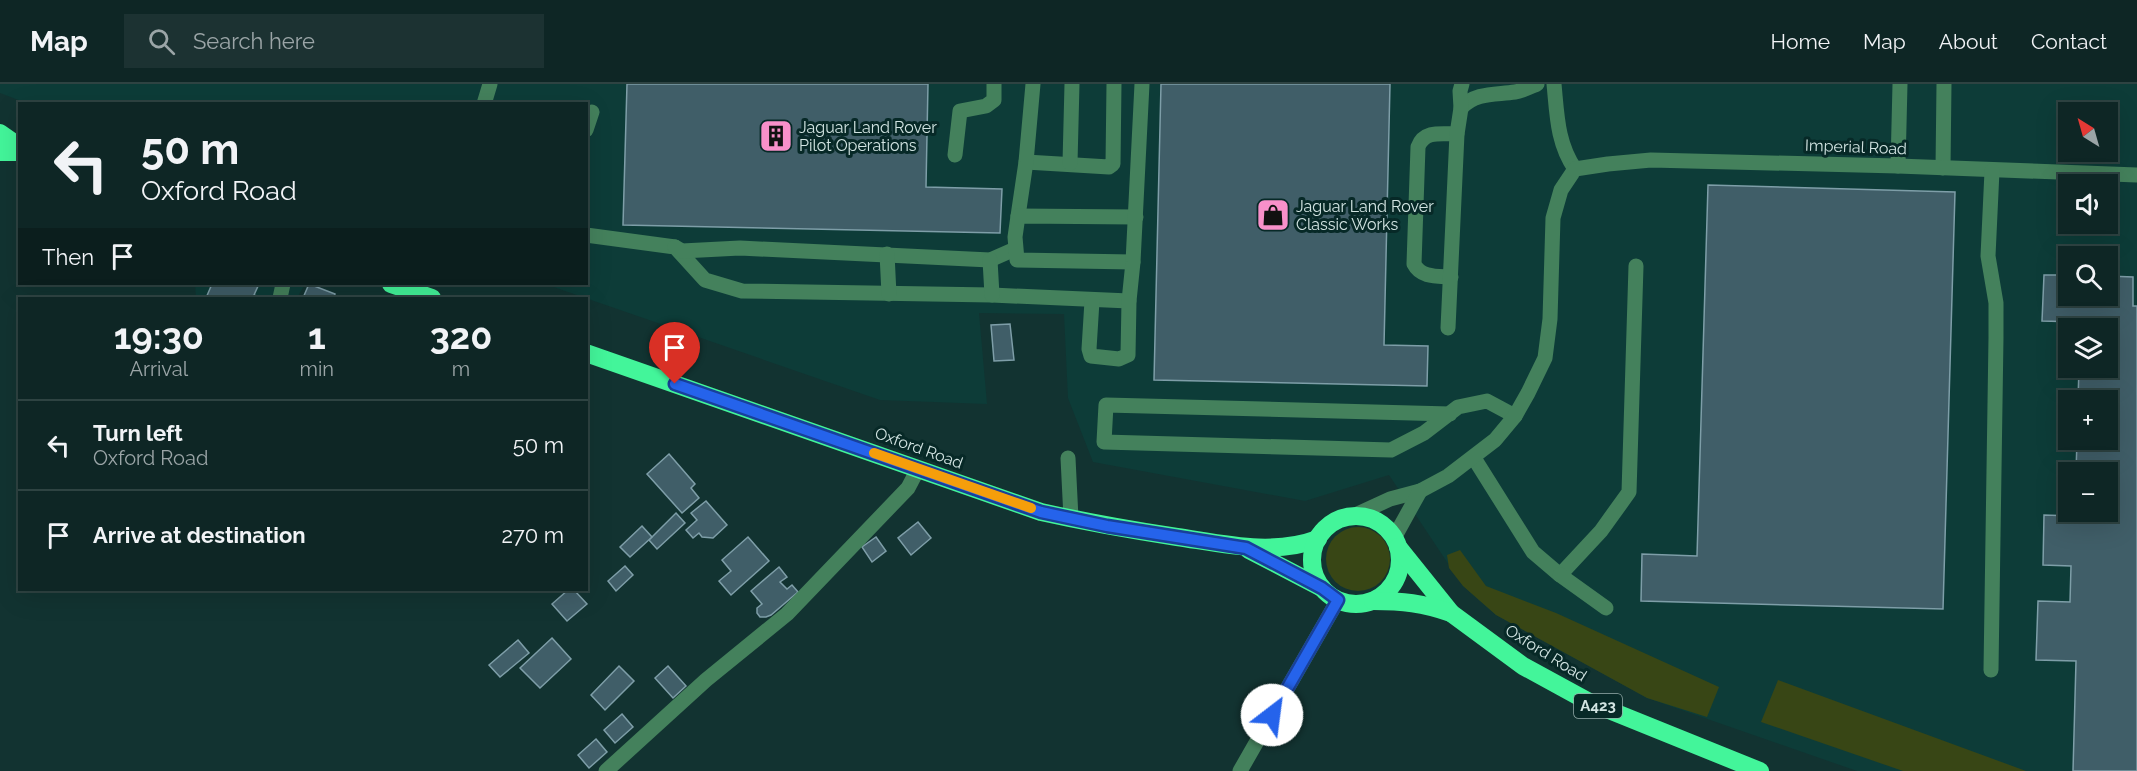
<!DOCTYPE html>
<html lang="en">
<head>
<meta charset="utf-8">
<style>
	:root { --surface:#0e2625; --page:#1c3232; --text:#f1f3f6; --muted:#9ba5a7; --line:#2e4342 }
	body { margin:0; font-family:Raleway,sans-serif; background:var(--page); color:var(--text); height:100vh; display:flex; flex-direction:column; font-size:22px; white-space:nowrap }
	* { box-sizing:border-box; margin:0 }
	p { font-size:20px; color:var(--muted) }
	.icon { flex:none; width:33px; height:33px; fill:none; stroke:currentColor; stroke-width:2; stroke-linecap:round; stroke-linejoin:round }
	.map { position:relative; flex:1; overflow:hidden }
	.drawer { position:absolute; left:18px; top:213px; width:570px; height:294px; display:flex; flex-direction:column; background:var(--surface); border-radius:0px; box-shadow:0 6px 24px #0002,0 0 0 2px var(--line) }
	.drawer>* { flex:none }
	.banner { position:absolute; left:18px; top:18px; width:570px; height:183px; border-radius:0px; box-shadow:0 6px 24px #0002,0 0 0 2px var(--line); background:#0e2625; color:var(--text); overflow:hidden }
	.needle { width:39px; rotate:323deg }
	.tools { position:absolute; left:2058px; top:18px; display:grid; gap:12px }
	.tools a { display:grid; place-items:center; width:60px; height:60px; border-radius:0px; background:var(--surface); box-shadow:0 6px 24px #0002,0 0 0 2px var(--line); font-size:30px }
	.pin { position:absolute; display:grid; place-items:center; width:51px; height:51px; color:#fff; margin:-62px -26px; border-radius:50% 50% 50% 0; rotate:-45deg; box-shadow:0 0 6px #0007 }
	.pin .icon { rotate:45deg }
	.me { position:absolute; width:66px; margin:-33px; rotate:30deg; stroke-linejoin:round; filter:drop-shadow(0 0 4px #0008) }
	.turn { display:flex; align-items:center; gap:21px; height:126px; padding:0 24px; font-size:27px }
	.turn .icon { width:78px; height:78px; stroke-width:2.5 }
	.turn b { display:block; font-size:42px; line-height:51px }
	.then { display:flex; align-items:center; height:57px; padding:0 24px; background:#0003; gap:12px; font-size:22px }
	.eta { display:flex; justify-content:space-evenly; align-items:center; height:102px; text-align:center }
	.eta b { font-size:36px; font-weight:700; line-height:42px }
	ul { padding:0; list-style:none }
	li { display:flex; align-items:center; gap:18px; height:90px; padding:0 24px; border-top:2px solid var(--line) }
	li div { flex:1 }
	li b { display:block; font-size:22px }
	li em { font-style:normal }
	header { display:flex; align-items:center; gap:36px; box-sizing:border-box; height:84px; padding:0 30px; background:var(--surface); border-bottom:2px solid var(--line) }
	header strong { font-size:28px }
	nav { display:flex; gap:33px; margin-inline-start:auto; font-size:21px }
	.search { width:420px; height:54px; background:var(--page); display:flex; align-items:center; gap:15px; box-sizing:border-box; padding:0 21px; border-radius:0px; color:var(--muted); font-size:22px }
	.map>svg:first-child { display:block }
	.built { fill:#0d3c38; fill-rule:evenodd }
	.green { fill:#384615 }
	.building { fill:#405e68; stroke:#7e9ea8; stroke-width:1.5 }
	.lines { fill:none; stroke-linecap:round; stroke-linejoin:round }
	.minor { stroke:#44815c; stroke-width:15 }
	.highway { stroke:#43f59a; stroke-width:18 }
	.route-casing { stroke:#184099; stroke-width:15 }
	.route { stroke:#2563eb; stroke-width:10 }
	.slow { stroke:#f59e0b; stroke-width:10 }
	.labels { text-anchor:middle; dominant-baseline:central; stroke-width:6; stroke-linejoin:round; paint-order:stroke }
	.shield { fill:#072927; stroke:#95acaa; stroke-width:1.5 }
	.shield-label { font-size:15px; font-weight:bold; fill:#d2e4e2 }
	.poi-label { font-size:16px; fill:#d2e4e2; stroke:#072927; text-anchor:start }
	.street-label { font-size:16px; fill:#d2e4e2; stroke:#072927 }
</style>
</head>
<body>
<header>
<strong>Map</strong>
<div class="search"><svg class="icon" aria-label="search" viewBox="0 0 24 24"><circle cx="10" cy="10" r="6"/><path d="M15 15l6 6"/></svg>Search here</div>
<nav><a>Home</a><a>Map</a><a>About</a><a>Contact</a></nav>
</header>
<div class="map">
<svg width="2137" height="687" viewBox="0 0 2137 687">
	<rect width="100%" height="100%" fill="#123331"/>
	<!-- built -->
	<g class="built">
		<path d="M0 0H2137V687H1857L1647 614 1496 531 1463 502 1389 391 1305 417 1093 378 1068 314 1064 230 979 229 987 320 880 316 545 200H586V20H29L0 9ZM2068 28H2108V68H2068ZM2068 100H2108V140H2068ZM2068 172H2108V212H2068ZM2068 244H2108V284H2068ZM2068 316H2108V356H2068ZM2068 388H2108V428H2068Z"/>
		<polygon points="195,200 305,200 297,214 196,214"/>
	</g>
	<!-- green -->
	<g class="green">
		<circle cx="1358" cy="475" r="32"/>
		<polygon points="1460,466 1486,502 1556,529 1719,603 1707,633 1647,614 1496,531 1463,502 1449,484 1447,471"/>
		<polygon points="1778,596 2026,687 1903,687 1761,638"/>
	</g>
	<!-- building -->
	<g class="building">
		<polygon points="627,0 928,0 926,103 1002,105 1000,149 623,141"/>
		<polygon points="1161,0 1390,0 1384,261 1428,262 1427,302 1154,296"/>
		<polygon points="1708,101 1955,108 1943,525 1641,517 1642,470 1697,472"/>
		<polygon points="2044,191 2068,191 2068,212 2108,212 2108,192 2133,193 2133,222 2137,222 2137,687 2073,687 2076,577 2036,576 2038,517 2070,518 2071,482 2043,481 2044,431 2074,432 2074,428 2108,428 2108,388 2076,388 2077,356 2108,356 2108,316 2078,316 2079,284 2108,284 2108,244 2080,244 2080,238 2042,237"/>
		<polygon points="212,200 259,200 254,211 263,214 206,214"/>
		<polygon points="309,200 335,210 334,214 303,214"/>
		<polygon points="1010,240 1014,276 994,277 991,241"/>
		<polygon points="669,370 695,400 691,404 699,414 682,429 647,390"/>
		<polygon points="706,417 727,441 713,454 702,453 699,449 693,454 686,446 697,436 691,429"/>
		<polygon points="676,429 685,439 657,465 649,456"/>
		<polygon points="918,438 931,454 911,471 898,454"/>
		<polygon points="642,442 652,453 630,473 620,463"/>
		<polygon points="748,453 769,477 731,511 719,497 731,487 722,476"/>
		<polygon points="876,453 886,467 872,478 862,463"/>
		<polygon points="625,482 633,491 616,507 608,497"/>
		<polygon points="779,483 787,493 780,498 787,505 792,501 798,508 771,531 766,533 760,533 757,529 757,524 762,520 751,507"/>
		<polygon points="568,506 574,506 587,520 567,537 552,520"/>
		<polygon points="552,554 571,575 540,604 520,584"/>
		<polygon points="518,556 529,569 500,593 489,581"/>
		<polygon points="619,582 634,597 605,626 591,611"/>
		<polygon points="668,582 686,602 673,614 655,594"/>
		<polygon points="622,630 633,643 615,659 604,646"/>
		<polygon points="596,655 607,668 589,684 578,671"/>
	</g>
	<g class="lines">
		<!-- minor -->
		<g class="minor">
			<path d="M1554 0C1557 30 1557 59 1575 85"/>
			<polyline points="484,20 490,0"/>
			<path d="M1461 24C1476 8 1495 11 1515 8 1522 7 1530 3 1537 0"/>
			<polyline points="586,46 592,28"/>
			<polyline points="955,71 960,27 986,22 994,16 994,0"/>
			<polyline points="1026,78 1109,83 1113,80 1114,0"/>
			<polyline points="1070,79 1072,0"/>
			<polyline points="1898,82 1900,0"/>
			<polyline points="1943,84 1944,0"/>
			<polyline points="1018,132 1026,78 1033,0"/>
			<polyline points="586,151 675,163 705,196 742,207 992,211 1129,217"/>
			<polyline points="675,163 682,167 740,164 990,176 1015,165"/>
			<polyline points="887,170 889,210"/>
			<polyline points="990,176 992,211"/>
			<polyline points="1133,178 1017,176 1015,153 1018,132 1136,133"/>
			<path d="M1451 193C1438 192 1421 194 1414 180L1418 63C1424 46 1442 50 1457 50"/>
			<polyline points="280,214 283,200"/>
			<polyline points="1092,217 1089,265 1091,272 1119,275 1128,271 1129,217 1133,178 1142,0"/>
			<polyline points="1448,244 1457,50 1461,24 1460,7 1462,0"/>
			<polyline points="1450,330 1106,321 1104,358 1391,366 1424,349 1458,323 1487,317 1515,332"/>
			<polyline points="1068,374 1071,434"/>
			<polyline points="1474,374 1533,468 1560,491 1601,447 1629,408 1636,182"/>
			<polyline points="1353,432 1390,415 1420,407 1448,392 1495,356 1515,332 1528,309 1545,274 1550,235 1553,134 1561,106 1575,85 1608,80 1651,76 1898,82 2137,91"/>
			<polyline points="1394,454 1420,407"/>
			<polyline points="1560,491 1606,524"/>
			<polyline points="1991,586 1996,253 1996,219 1988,172 1992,87"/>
			<polyline points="606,687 706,596 787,530 908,404 918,385"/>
			<polyline points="1240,687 1338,516"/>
		</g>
		<!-- highway -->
		<g class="highway">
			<polyline points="0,49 20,63"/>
			<polyline points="0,68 20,68"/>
			<polyline points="391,200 432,214"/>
			<path d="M586 269 1041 428C1086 438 1131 446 1177 453 1224 460 1272 472 1318 455"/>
			<circle cx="1356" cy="476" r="44"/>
			<polyline points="1398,463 1451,529 1523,582 1589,618 1760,687"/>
			<polyline points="1249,466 1322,504"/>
			<path d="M1373 517C1402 517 1423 519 1451 529"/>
		</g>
	</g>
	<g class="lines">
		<!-- route casing -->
		<g class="route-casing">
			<polyline id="route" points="675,300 1041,428 1107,442 1246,464 1322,504 1338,516 1272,631"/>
		</g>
		<!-- route -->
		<use href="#route" class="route"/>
		<!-- slow -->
		<polyline class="slow" points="874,369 1031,424"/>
	</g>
	<!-- icons -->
	<defs>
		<g id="building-square" transform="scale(1.725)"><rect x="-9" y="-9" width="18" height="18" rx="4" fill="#f890ca" stroke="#072927"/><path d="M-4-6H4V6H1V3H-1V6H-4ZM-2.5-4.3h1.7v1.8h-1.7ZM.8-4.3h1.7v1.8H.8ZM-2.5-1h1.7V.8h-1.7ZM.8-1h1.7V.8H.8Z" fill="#111"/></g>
		<g id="shop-square" transform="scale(1.725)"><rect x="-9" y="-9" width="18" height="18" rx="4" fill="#f890ca" stroke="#072927"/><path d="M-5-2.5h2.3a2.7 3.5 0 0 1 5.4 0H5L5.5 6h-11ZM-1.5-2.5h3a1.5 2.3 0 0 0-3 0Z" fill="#111"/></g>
	</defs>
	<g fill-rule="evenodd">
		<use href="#building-square" x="776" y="52"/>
		<use href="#shop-square" x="1273" y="131"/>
	</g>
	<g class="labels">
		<!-- shield labels -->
		<rect class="shield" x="1574" y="610" width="48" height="24" rx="4.5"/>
		<g class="shield-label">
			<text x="1598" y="622">A423</text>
		</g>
		<!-- poi labels -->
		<g class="poi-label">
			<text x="799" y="43">Jaguar Land Rover<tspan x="799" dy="18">Pilot Operations</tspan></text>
			<text x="1296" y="122">Jaguar Land Rover<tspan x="1296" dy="18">Classic Works</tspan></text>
		</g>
		<!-- street labels -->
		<g class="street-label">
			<text transform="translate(1856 63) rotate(2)">Imperial Road</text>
			<text transform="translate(919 364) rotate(20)">Oxford Road</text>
			<text transform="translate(1546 569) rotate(32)">Oxford Road</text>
		</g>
	</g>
</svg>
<div class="tools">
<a><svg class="needle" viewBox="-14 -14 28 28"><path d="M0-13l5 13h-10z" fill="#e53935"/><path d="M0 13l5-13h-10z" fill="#9ba5a7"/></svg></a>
<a><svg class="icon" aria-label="sound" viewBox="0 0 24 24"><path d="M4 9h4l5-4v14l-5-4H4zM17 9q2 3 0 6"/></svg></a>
<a><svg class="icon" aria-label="search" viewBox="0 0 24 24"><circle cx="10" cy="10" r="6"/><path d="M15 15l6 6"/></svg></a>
<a><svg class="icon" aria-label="layers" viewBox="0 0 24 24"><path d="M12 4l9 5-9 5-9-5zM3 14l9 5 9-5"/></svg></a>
<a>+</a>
<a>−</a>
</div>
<div class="pin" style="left:675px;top:300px;background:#d93025"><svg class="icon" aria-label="arrive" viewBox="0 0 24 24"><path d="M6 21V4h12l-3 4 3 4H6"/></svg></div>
<svg class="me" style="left:1272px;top:631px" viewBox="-20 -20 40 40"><circle r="19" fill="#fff"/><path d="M0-13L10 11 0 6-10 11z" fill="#2563eb"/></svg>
<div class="banner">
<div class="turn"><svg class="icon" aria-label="left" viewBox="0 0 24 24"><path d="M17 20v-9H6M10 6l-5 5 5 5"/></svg><div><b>50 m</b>Oxford Road</div></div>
<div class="then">Then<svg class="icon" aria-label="arrive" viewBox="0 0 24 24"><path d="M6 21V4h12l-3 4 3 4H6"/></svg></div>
</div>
<section class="drawer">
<div class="eta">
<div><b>19:30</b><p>Arrival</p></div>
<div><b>1</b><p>min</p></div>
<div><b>320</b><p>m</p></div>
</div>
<ul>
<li><svg class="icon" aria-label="left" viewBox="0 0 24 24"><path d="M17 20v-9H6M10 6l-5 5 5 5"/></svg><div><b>Turn left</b><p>Oxford Road</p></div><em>50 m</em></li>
<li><svg class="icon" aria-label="arrive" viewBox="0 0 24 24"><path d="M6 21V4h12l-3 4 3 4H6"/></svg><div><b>Arrive at destination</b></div><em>270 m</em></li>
</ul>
</section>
</div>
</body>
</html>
